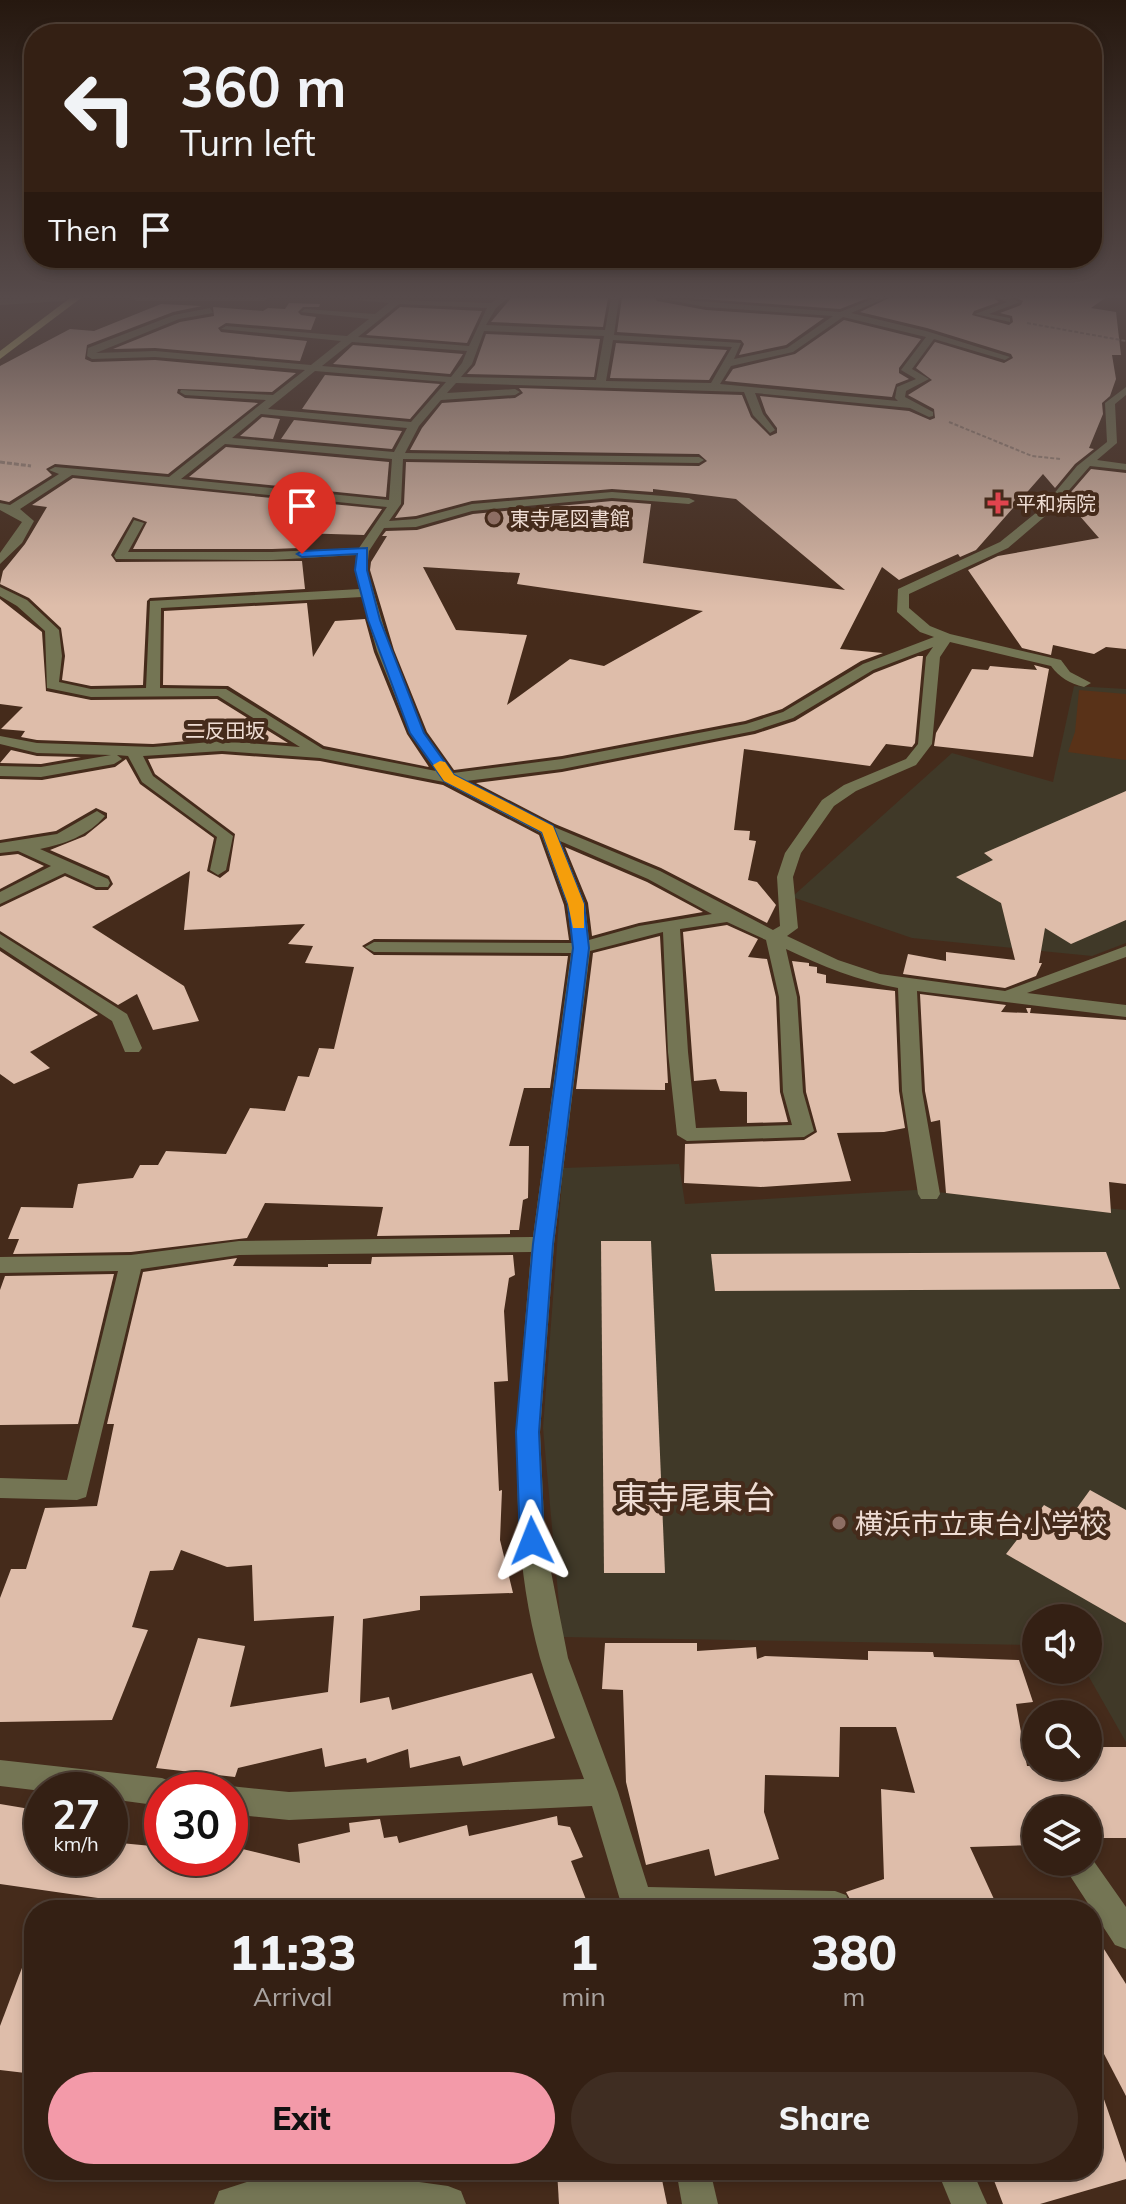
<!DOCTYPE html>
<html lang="en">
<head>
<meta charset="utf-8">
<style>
	:root { --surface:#342014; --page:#3f2d22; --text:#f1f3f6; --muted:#a9a3a0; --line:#4e3e34; --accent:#f39aa9 }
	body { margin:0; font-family:Mulish,"Noto Sans JP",sans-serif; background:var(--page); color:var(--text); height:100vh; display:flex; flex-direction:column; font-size:30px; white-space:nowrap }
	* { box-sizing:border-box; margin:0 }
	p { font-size:26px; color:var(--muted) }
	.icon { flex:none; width:44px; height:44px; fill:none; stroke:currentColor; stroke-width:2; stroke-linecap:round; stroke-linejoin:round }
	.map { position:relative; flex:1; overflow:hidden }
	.side { position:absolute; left:24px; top:1900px; width:1078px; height:280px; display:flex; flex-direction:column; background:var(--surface); border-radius:32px; box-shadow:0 4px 12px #0003,0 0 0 2px var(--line) }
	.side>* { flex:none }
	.hud { position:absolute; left:24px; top:24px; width:1078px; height:244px; border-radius:32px; box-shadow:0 4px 12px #0003,0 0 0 2px var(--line); background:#342014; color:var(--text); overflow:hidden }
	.buttons { position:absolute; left:1022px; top:1604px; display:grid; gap:16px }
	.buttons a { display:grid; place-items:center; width:80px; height:80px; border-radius:50%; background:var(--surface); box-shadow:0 4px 12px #0003,0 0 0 2px var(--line); font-size:40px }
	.speed { position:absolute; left:24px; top:1772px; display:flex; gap:16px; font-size:40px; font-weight:700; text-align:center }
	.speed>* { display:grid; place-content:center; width:104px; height:104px; border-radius:50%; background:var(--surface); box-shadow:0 4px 12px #0003,0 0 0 2px var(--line); line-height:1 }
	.speed small { font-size:20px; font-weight:400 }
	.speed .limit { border:12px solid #d22; background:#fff; color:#111 }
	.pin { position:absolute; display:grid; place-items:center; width:68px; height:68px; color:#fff; margin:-82px -34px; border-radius:50% 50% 50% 0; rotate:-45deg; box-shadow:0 0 8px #0007 }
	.pin .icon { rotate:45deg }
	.me { position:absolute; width:88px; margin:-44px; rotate:358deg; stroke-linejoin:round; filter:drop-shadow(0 0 6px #0008) }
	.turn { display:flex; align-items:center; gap:28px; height:168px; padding:0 24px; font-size:36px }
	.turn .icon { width:104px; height:104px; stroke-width:2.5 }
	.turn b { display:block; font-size:56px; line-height:68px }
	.then { display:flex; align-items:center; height:76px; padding:0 24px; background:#0003; gap:16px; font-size:30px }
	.eta { display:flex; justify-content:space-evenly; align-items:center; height:136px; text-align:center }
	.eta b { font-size:48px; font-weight:800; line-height:56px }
	.cta { display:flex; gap:16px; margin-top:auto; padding:16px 24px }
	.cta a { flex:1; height:92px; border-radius:48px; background:var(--accent); color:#111; font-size:32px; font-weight:800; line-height:92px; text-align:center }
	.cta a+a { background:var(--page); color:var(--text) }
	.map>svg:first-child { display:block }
	.education { fill:#403928 }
	.green { fill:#593218 }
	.building { fill:#debdaa; fill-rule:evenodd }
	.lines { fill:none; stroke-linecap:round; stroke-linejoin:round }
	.path-far1 { stroke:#a28d81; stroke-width:2; stroke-dasharray:4 2; stroke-linecap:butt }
	.path { stroke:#a28d81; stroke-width:3; stroke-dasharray:5 2; stroke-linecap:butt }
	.minor { fill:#747554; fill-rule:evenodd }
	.highway { fill:#d0d17d; fill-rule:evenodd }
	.route { fill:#1a73e8; stroke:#114b97; stroke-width:2 }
	.slow { fill:#f59e0b }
	.health-dot { fill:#e0444e; stroke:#452b1b; stroke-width:3 }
	.education-dot { fill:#8d6e63; stroke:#452b1b; stroke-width:3 }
	.labels { text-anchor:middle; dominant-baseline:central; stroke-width:8; stroke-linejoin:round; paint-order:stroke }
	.far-poi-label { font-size:20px; fill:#efddd4; stroke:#452b1b; text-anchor:start }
	.far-street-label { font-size:20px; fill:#efddd4; stroke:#452b1b }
	.near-poi-label { font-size:28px; fill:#efddd4; stroke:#452b1b; text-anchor:start }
	.near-neighbourhood-label { font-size:32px; fill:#efddd4; stroke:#452b1b }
</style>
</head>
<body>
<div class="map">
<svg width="1126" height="2204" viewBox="0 0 1126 2204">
	<rect width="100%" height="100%" fill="#452b1b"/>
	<!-- education -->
	<g class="education">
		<polygon points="1074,686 1126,689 1126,943 1092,956 912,938 792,897 952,753 1053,782"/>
		<polygon points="679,1164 685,1204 915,1190 1126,1210 1126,1742 1085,1670 1088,1670 1088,1618 1036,1618 1036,1645 562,1637 543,1428 563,1168"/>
	</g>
	<!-- green -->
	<polygon class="green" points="1079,690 1126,694 1126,760 1068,752 1075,732"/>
	<!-- building -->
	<g class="building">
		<polygon points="511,298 608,298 603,327 491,322"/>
		<polygon points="622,298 655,298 657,301 706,310 824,318 786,345 739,355 744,344 741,340 617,332"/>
		<polygon points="691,298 868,298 840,309"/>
		<path d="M889 298H994L999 302 974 311 972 315 1009 325 1013 322 1012 316 1000 313 1021 305 1023 301 1017 298H1105L1091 308 1116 312 1121 355H1112L1116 379 1110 396 1102 403 1103 414 1089 448 1094 449 1075 464 1055 488 1043 474 976 550 960 557 958 554 899 580 882 567 840 649 883 653 861 661 782 709 745 721 562 756 454 770 427 732 394 650 370 570 371 562 387 536H382L386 531 417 530 473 514 612 501 651 504 643 563 845 590 736 499 653 489V492L612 489 472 501 416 516 395 518 404 504 406 462 699 466 707 461 699 454 410 450 422 428 442 403 515 398 523 393 519 388 742 395 751 417 770 436 777 433V428L766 413 760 396 909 411 930 420 935 418 934 409 908 395 932 380 916 368 935 342 1004 363 1013 358 1011 354 927 328 860 312ZM423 567 520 573 517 584 703 611 604 666 570 659 507 705 527 635 456 630Z"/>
		<polygon points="289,303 320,304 319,307 303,307 298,312 301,315 316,317 311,330 226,323 218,328 221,332 307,341 300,361 155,348 113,349 180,322 214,316 213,307 263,311 268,308 285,309"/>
		<polygon points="161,304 202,306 173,312 87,345 85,359 92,362 155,360 296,373 272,392 178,389 177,393 185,398 258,403 168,474 55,464 46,469 52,475 9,502 0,500 0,366 70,329 94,331"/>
		<polygon points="400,307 482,311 467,343 366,335"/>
		<polygon points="844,320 921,339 899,368 899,373 909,379 896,384 892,397 725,381 733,369 795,354"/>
		<polygon points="486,334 600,339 594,377 467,374 475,365"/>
		<polygon points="616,343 727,350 709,380 610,378"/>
		<polygon points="353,345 463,354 450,374 333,364"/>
		<polygon points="325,375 440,384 410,419 302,409"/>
		<polygon points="262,417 280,419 273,439 240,436"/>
		<polygon points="294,420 402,431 392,449 281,439"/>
		<polygon points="226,447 389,462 386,497 189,477"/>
		<polygon points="1091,469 1126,473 1126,649 1106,647 1094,654 1053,645 1051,655 1022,648 968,570 998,556 1099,538 1065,499"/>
		<polygon points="73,478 382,509 364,535 298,533 300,548 272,549 133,549 147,522 133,517 111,555 116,562 302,561 305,589 150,598 147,601 143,685 91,686 62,680 65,656 61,628 29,598 0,584 3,571 25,544 47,507 32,505"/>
		<polygon points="0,599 42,632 46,691 91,700 217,699 288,743 222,738 153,744 37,740 21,737 25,731 1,729 23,707 0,704"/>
		<polygon points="307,603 313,657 335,621 365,619 374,652 407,734 429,767 324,746 228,686 163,685 164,611"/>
		<polygon points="918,656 923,656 915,743 912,747 886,744 870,766 744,749 734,830 750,831 749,840 756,841 748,880 757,882 776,905 767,923 661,868 555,824 476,783 562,772 755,734 795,721 874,673"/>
		<polygon points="1034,665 1049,669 1033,757 934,746 936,733 972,669 988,670 990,666 1037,670"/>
		<polygon points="11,750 37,756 81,757 41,764 0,763"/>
		<polygon points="222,754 320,761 443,785 539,835 564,905 569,940 374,939 362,946 374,955 568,956 550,1088 524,1088 509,1146 529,1146 528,1198 523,1200 519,1230 510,1230 510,1234 377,1236 383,1207 265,1203 247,1238 131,1252 13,1254 19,1239 8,1239 21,1207 73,1208 78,1184 133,1178 140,1165 158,1165 166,1151 226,1154 250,1108 285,1111 298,1076 309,1077 319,1048 334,1049 354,967 305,963 313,946 288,944 305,924 184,930 190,871 92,927 184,986 199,1021 153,1030 137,994 118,1005 0,931 0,907 65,876 96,890 108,890 113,884 109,876 50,850 85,836 107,818 107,813 96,808 56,831 0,840 0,779 42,780 115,767 126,759 140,784 214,838 207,871 220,878 229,871 235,834 155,774 148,759"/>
		<polygon points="1126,791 1126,920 1071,944 1045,928 1039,963 1042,963 1036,976 1005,988 903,974 908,954 946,961 946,952 1015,960 1001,903 956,877 993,860 984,853"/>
		<polygon points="565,847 647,882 703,912 639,923 592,936 588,903"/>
		<polygon points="18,854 44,866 0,889 0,856"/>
		<polygon points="727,925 758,939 748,957 767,959 776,997 780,1092 788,1122 747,1123 747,1092 720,1091 716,1079 694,1081 683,932"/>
		<polygon points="660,936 668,1083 665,1083 665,1090 576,1089 593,953"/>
		<polygon points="0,951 98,1015 30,1052 50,1068 14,1084 0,1074"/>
		<polygon points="792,961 809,963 809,966 817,967 817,973 826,975 826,983 895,991 899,1091 905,1128 884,1132 837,1133 851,1181 761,1187 684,1183 685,1144 804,1140 817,1132 806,1092 800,997"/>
		<polygon points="920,994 1006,1005 1001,1012 1028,1013 1026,1008 1031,1008 1030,1013 1126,1020 1126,1184 1109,1182 1111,1213 946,1193 940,1120 931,1122 925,1091"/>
		<polygon points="601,1241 651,1241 665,1573 604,1573"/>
		<polygon points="1106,1252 1120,1289 715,1291 711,1254"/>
		<polygon points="513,1255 515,1275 509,1278 504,1311 508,1381 494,1382 499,1491 502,1490 500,1540 513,1593 420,1596 420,1610 363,1619 360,1703 389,1697 392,1710 532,1673 555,1738 463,1766 460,1756 410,1768 408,1749 367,1763 366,1758 325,1767 322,1748 238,1768 235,1777 156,1768 198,1638 245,1646 230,1707 328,1692 334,1616 254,1621 252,1565 227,1567 181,1550 173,1570 150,1571 132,1627 148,1630 112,1720 0,1722 0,1598 11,1569 26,1569 45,1508 97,1506 114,1424 107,1424 143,1272 237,1258 233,1266 328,1267 328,1264 371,1264 372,1257"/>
		<polygon points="114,1274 78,1424 0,1425 0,1290 5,1276"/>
		<polygon points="1090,1490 1126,1510 1126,1623 1006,1554 1044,1505 1069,1519"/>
		<polygon points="605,1643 697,1643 697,1651 756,1647 757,1659 765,1656 868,1660 868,1651 933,1652 934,1657 1019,1660 1033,1702 1016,1704 1027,1766 1088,1766 1088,1747 1126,1747 1126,1838 1088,1838 1088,1810 1036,1810 1036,1845 970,1847 999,1910 856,1910 846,1892 884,1879 881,1789 915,1793 896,1727 840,1727 839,1777 765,1775 764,1812 779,1859 715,1876 709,1849 646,1865 626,1782 623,1690 602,1689"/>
		<polygon points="0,1804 42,1811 42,1858 110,1858 110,1842 162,1847 162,1858 230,1858 230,1846 300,1863 298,1844 350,1832 349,1823 380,1819 384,1838 397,1836 399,1843 467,1825 469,1836 557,1816 558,1825 570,1827 583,1857 571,1861 590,1910 116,1910 119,1901 0,1884"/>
		<polygon points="1092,1930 1126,1984 1126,2096 1092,2031"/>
		<polygon points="31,1944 34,1945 34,2074 0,2070 0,2026"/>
		<polygon points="1097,2079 1126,2163 1126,2179 1040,2204 1003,2204 990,2170 1092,2170 1092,2080"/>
		<polygon points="557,2170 660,2170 667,2204 559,2204"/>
	</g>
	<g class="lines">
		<!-- path-far1 -->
		<g class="path-far1">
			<polyline points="1027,323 1126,341"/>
			<polyline points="949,422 1032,456 1060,459"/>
		</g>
		<!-- path -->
		<polyline class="path" points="0,462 31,466"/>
		<!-- minor -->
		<g class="minor">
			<polygon points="68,298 64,301 0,305 0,299"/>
			<polygon points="132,298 268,298 264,301 136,301"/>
			<path d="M334 298 491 303 499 298H508L496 308 486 325 605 330 611 298H619L614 335 741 343 734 359 787 348 833 316 706 307 658 298 840 312 875 298H886L851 313 926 331 1010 357 1005 360 934 339 912 369 929 379 906 391 905 397 933 412V416L929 417 910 408 755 393 763 414 775 430 770 433 753 415 744 392 456 383 447 393 515 389 520 392 515 395 441 400 419 426 405 453 699 457 704 460 699 463 403 459 401 504 389 521 416 519 472 504 612 492 689 498 695 501 689 504 612 498 472 511 416 527 384 528 369 551 367 570 391 651 424 733 453 773 562 759 746 724 783 712 863 664 934 637 920 632 897 612 898 589 1000 542 1042 508 1077 466 1107 442 1105 403 1126 387V395L1115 404 1117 443 1097 460 1126 464V470L1090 466 1050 512 1008 548 909 594V608L930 626 950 634 1061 660 1070 672 1091 683 1084 687C1069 683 1060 678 1051 666L950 642 940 657 932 744 916 765 856 791 834 806 801 853 793 877 798 928 787 936 838 960 880 974 1005 991 1126 946V957L1027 993 1126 1005V1017L917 991 922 1091 940 1194 937 1199H921L918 1194 902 1091 898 988C858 981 822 966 786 949L797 997 803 1092 814 1131 804 1137 687 1141 677 1135 668 1052 663 932 590 951 554 1244 540 1432 545 1541 568 1658 618 1792 648 1887 835 1891 846 1895 853 1910H623L592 1806 289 1820 230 1814V1790H220L230 1786 289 1792 584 1779C569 1739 552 1699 540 1658 503 1525 520 1388 531 1252L239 1255 141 1269 86 1497 77 1500 0 1498V1478L67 1480 118 1271 0 1273V1257L131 1255 239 1241 533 1237 571 953 374 952 365 947 374 942 572 943 567 904 541 833 444 782 320 758 222 751 143 756 153 776 233 836 226 870 218 875 210 870 217 837 142 782 128 756 117 755 122 759 114 764 41 777 0 776V766L41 767 111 755 37 753 0 744V736L37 743 153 747 222 741 300 747 218 696 91 697 47 688 45 631 17 606 0 596V587L27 600 59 630 62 656 59 682 91 689 146 688 150 601 360 589 355 570 356 555 272 560 116 559 114 556 134 520 144 523 128 552H272L359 548 387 507 72 475 20 509 34 521 22 543 0 564V553L22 522 0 510V503L10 505 59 474 49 470 55 467 169 477 266 400 185 395 180 392 181 390 273 395 305 370 155 357 92 359 87 356 88 348 174 315 210 308 213 313 179 319 96 353 155 351 311 365 341 341 221 329 226 326 347 336 369 319 301 312 305 309 375 314 389 303ZM399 304 487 308 469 346 358 337ZM843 317 926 337 901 370 916 379 897 387 895 398 898 401 720 384 731 366 793 352ZM484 331 604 336 596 380 461 377 472 364ZM613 340 732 347 711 383 606 381ZM352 342 467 351 462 363 451 377 322 366ZM315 371 446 382 411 422 268 409ZM261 414 407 428 394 452 232 438ZM225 444 392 459 389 500 181 479ZM362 597 377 651 410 733 436 771 323 749 226 689 160 688 161 608ZM933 647 926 657 918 744 906 759 844 785 822 800 785 853 777 877 780 926 773 930 660 871 554 827 466 781 562 769 754 731 793 718 873 670ZM560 841 648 879 712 914 639 926 589 940 585 904ZM727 922 766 940 779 997 783 1092 792 1125 696 1128 688 1052 680 929Z"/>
			<polygon points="997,298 1009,298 1020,302 989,314 1010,318 1010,322 975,314 1007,302"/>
			<path d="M97 811 105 816C88 836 64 844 40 849L108 879 110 883 108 887H96L65 873 0 904V892L51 866 18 851 0 853V843L57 834Z"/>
			<polygon points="0,934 127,1014 142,1048 139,1052 125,1052 112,1021 0,947"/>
			<polygon points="0,1760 162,1778 172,1782 176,1790 162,1790 162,1806 110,1799 110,1790 42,1791 0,1786"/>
			<polygon points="1088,1853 1126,1907 1126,1949 1115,1945 1061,1862 1088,1862"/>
			<polygon points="333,2170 448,2186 461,2191 466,2204 214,2204 219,2191 277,2172"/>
			<polygon points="676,2170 710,2170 718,2204 682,2204"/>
			<polygon points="937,2170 972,2170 987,2204 951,2204"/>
		</g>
		<!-- highway -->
		<polygon class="highway" points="70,298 81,298 0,359 0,351"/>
	</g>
	<!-- sky -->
	<linearGradient id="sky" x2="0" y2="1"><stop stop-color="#26180f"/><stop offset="0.49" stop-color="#564a4a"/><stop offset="1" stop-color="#564a4a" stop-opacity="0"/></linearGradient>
	<rect width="1126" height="606" fill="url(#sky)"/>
	<!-- route -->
	<polygon class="route" points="367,548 367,570 380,620 424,733 454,775 553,826 584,904 589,948 553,1244 539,1432 544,1541 540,1548 532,1551 523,1548 520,1541 516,1432 533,1244 573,948 568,904 542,832 444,781 410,733 368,620 355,570 357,554 302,557 297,554 302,551"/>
	<!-- slow -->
	<polygon class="slow" points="440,761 445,762 454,775 553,826 584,904 584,928 573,928 568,904 542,832 444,781 433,765"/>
	<!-- markers -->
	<path class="health-dot" d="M994 491h8v8h8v8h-8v8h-8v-8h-8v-8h8z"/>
	<g class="education-dot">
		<circle cx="494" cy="518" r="8"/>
		<circle cx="839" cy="1523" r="8"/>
	</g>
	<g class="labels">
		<!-- far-poi labels -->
		<g class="far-poi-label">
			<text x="1016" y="503">平和病院</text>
			<text x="510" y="518">東寺尾図書館</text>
		</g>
		<!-- far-street labels -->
		<g class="far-street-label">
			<text x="225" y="730">二反田坂</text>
		</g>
		<!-- near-poi labels -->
		<g class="near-poi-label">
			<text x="855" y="1523">横浜市立東台小学校</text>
		</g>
		<!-- near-neighbourhood labels -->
		<g class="near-neighbourhood-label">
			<text x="695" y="1497">東寺尾東台</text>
		</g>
	</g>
</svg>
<div class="buttons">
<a><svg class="icon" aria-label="sound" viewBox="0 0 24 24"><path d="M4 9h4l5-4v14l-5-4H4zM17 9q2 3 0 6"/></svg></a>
<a><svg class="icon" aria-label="search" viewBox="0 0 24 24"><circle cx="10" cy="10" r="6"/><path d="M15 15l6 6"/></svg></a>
<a><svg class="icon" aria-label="layers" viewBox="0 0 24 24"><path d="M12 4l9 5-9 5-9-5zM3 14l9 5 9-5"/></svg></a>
</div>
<div class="speed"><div>27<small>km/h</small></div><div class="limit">30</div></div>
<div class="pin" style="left:302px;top:554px;background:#d93025"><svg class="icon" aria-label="arrive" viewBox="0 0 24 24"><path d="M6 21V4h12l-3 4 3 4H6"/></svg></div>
<svg class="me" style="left:532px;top:1541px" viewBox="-20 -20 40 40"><path d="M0-17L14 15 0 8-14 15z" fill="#1a73e8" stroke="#fff" stroke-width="4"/></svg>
<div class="hud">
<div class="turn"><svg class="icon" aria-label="left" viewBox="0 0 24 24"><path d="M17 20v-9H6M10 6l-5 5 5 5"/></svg><div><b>360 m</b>Turn left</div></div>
<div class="then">Then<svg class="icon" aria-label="arrive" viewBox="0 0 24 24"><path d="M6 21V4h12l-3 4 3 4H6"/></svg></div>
</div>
<section class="side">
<div class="eta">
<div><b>11:33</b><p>Arrival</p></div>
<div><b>1</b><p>min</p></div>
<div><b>380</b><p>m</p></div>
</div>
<div class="cta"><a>Exit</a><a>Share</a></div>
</section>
</div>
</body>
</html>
